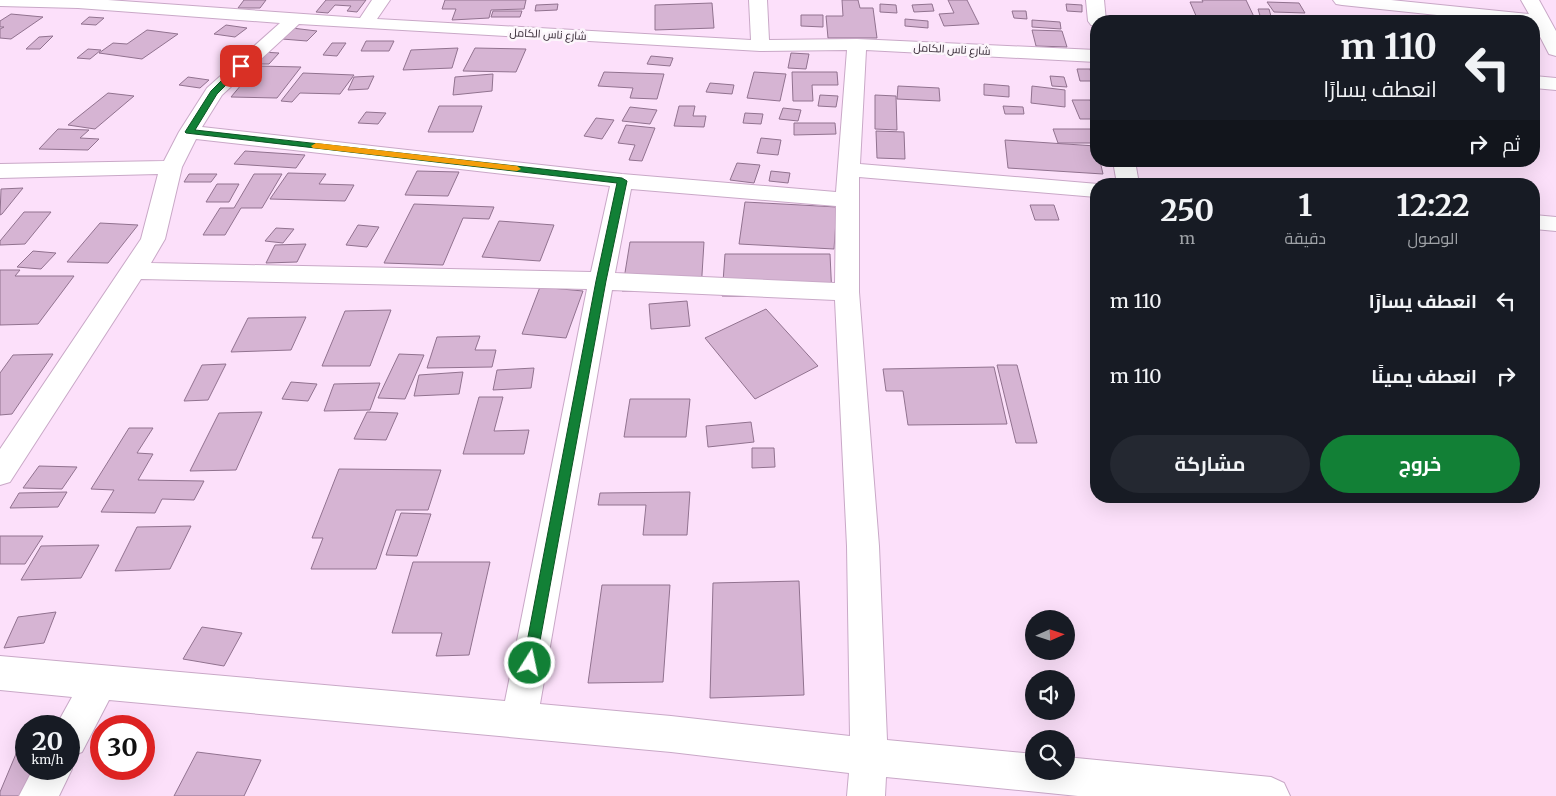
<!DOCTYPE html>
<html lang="ar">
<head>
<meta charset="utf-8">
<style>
	:root { --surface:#171b24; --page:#242831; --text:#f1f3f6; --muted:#9ea1a6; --accent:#128036 }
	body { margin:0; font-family:Merriweather,Cairo,serif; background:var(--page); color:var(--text); direction:rtl; height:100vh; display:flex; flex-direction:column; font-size:19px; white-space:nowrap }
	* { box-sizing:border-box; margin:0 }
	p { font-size:16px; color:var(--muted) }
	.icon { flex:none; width:28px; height:28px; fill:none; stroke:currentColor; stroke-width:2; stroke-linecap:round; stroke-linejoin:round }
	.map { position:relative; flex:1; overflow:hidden; direction:ltr }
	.side { position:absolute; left:1090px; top:178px; width:450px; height:325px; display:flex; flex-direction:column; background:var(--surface); border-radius:20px; box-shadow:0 5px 20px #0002; direction:rtl }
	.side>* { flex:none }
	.top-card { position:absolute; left:1090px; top:15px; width:450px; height:152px; border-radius:20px; box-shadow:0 5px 20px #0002; direction:rtl; background:#171b24; color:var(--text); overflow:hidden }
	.needle { width:32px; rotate:87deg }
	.buttons { position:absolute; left:1025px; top:610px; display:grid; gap:10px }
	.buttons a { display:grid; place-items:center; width:50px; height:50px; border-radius:50%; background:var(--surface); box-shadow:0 5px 20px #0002; font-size:25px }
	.speed { position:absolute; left:15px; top:715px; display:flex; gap:10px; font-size:25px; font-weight:700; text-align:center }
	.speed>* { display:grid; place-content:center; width:65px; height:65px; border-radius:50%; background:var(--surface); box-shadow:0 5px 20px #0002; line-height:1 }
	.speed small { font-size:12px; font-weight:400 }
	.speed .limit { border:8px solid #d22; background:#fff; color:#111 }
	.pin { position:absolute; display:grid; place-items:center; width:42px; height:42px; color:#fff; margin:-21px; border-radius:10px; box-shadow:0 2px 8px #0006 }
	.me { position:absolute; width:55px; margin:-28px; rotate:10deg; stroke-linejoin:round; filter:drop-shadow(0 0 4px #0008) }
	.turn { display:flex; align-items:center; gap:18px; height:105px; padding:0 20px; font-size:22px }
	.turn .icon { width:65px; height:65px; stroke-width:2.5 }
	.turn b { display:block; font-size:35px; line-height:42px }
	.then { display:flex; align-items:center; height:48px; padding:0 20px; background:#0003; gap:10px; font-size:19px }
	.eta { display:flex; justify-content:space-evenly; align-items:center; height:85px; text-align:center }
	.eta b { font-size:30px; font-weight:700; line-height:35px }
	.cta { display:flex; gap:10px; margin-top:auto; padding:10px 20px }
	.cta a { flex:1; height:58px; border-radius:30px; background:var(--accent); color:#fff; font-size:20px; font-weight:700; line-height:58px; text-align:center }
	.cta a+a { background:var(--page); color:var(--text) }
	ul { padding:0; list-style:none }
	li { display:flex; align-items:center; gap:15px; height:75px; padding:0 20px }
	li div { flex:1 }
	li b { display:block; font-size:19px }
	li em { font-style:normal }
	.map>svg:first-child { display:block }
	.building { fill:#d6b4d3; stroke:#91728f }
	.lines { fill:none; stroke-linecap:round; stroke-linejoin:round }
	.street-casing { stroke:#c9a8c7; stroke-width:2 }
	.street { fill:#fff; fill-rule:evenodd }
	.route { fill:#128036; stroke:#0c5323 }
	.slow { fill:#f59e0b }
	.labels { text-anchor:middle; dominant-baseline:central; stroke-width:5; stroke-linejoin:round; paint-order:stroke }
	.far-street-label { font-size:11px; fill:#2c202c; stroke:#fcf5fb }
</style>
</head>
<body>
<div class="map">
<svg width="1556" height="796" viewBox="0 0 1556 796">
	<rect width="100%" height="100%" fill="#fce0fa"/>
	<!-- building -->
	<g class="building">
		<polygon points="244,0 266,0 260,8 238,8"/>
		<polygon points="326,0 366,0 357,12 347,11 351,6 335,5 328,13 316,12"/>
		<polygon points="445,0 526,0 524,9 491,10 489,18 452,20 456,9 442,9"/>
		<polygon points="842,0 858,0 860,8 873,8 877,38 828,38 826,16 843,16"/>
		<polygon points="948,0 967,0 979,24 944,26 939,14 954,13"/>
		<polygon points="1202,0 1246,0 1256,21 1197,18 1190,2 1203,2"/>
		<polygon points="1267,2 1299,3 1305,13 1274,12"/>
		<polygon points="712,3 714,28 655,30 655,5"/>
		<polygon points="558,4 557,10 535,11 536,5"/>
		<polygon points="880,4 896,5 897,13 880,12"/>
		<polygon points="932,4 934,11 914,12 912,5"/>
		<polygon points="1066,4 1082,5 1082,12 1067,11"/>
		<polygon points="1258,9 1269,9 1272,20 1261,19"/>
		<polygon points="493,11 522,11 520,17 491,17"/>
		<polygon points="1012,11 1026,11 1027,19 1014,18"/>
		<polygon points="11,14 43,17 11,39 0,38 0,29 4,27 0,27 0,21"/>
		<polygon points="801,15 823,15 823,27 801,26"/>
		<polygon points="89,17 104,18 96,25 81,24"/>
		<polygon points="905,19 928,21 928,28 905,26"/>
		<polygon points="1032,20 1060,22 1061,29 1032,27"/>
		<polygon points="226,25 247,28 235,37 214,34"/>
		<polygon points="292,28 317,31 307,41 282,39"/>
		<polygon points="147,30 178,34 142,59 99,53 113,43 127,44"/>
		<polygon points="1032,30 1062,31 1067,47 1036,46"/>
		<polygon points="53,36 40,49 26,49 39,37"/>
		<polygon points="366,41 394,41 389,51 361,51"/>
		<polygon points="332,43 346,43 337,56 323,55"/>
		<polygon points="458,48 452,68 403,70 411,50"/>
		<polygon points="475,48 526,49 516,72 463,71"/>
		<polygon points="88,49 101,50 90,59 77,58"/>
		<polygon points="263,52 279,53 269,64 253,64"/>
		<polygon points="791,53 809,54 806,69 788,68"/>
		<polygon points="651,56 673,58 670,66 647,64"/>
		<polygon points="257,66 301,67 277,98 231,97"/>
		<polygon points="1077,69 1090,69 1093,81 1080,81"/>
		<polygon points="604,72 664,74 657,99 630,98 633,88 598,86"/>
		<polygon points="754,72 786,74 780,101 747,98"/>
		<polygon points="792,72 837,72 838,85 812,85 813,101 793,101"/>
		<polygon points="303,73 354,75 340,94 300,93 292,102 281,101"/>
		<polygon points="493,74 492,91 453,95 455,77"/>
		<polygon points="374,76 368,89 348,90 354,77"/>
		<polygon points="1050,76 1064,77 1067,87 1052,86"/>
		<polygon points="188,77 209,80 200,88 179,85"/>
		<polygon points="710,83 734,85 732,94 706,92"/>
		<polygon points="984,84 1009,86 1009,97 984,95"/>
		<polygon points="898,86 939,88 940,101 897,99"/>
		<polygon points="1032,86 1065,90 1065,107 1031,103"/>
		<polygon points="108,93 134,96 95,129 68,125"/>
		<polygon points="820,95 838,96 836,107 818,106"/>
		<polygon points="875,95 896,96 897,130 875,129"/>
		<polygon points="1072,100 1090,100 1096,114 1096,119 1080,119"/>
		<polygon points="439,106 482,106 473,132 428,132"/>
		<polygon points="679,106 695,106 693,116 706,116 704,127 674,126"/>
		<polygon points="1003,106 1023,107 1024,114 1005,114"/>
		<polygon points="630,107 657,110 650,124 622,121"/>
		<polygon points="783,108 801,110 798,121 779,119"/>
		<polygon points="366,112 386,113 378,124 358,123"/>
		<polygon points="745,113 763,114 761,124 743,123"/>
		<polygon points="596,118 614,120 602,139 584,136"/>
		<polygon points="794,123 835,123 836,134 794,135"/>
		<polygon points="626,125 655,128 642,161 629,160 635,145 618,143"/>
		<polygon points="58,129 89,130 80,138 99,139 88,150 39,149"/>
		<polygon points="1053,129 1092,129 1096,143 1058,143"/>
		<polygon points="876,131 904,132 905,159 877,158"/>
		<polygon points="761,138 781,140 778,155 757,153"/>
		<polygon points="1005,140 1096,146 1096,161 1100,161 1103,174 1008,168"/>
		<polygon points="245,151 305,155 296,168 234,164"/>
		<polygon points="737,163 760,165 754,183 730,180"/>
		<polygon points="417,171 459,172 448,196 405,195"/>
		<polygon points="771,171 790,173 788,183 769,181"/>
		<polygon points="288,173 326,174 319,184 354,185 345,201 270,199"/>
		<polygon points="189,174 217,174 211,182 184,182"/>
		<polygon points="254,174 282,174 262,208 241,208 225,235 203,235 220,208 234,208"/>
		<polygon points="217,184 239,184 229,202 206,202"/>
		<polygon points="23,188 2,214 0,215 1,189"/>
		<polygon points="745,202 837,207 834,249 739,244"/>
		<polygon points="414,204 494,207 489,219 463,218 443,265 384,263"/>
		<polygon points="1030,205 1054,205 1059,220 1035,220"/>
		<polygon points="24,212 51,212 25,244 0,245 0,241"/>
		<polygon points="499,221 554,225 540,261 482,257"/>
		<polygon points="100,223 138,225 108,263 67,262"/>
		<polygon points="358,225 379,227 367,247 346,245"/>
		<polygon points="276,228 294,229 283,243 265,241"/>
		<polygon points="630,242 704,242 701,291 622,291"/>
		<polygon points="306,244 297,262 266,263 275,245"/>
		<polygon points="33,251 56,253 41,269 17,267"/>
		<polygon points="725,254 830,254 832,297 722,296"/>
		<polygon points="0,270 20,270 15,276 74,276 38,324 0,325"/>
		<polygon points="540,287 583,291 566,338 522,334"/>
		<polygon points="687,301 690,326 651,329 649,304"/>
		<polygon points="766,309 818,366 755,399 705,338"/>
		<polygon points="391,310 370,366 322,366 345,311"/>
		<polygon points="306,317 291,350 231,352 248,318"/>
		<polygon points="480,336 475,350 496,350 492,367 427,368 437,337"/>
		<polygon points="53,354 12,414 0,415 0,373 13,355"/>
		<polygon points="399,354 424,355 405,399 378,398"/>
		<polygon points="226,364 208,400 184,401 202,365"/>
		<polygon points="997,365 1017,365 1037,443 1016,443"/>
		<polygon points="994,367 1007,424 908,425 903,391 886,391 883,369"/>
		<polygon points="534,368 531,388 493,390 497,370"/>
		<polygon points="463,372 459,394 414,396 419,375"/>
		<polygon points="291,382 317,384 308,401 282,399"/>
		<polygon points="380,383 370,410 324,411 334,384"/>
		<polygon points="479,397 503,397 494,431 529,430 524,454 463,454"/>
		<polygon points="630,399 690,399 686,437 624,437"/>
		<polygon points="262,412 236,470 190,471 219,413"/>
		<polygon points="367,412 398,413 386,440 354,439"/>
		<polygon points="751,422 754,442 708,447 706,426"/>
		<polygon points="129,428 153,428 137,453 153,454 138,480 204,481 194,500 162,499 155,513 101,512 114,490 91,489"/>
		<polygon points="752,448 774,448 775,467 752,468"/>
		<polygon points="39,466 77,467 62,489 23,488"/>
		<polygon points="339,469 441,470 428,510 396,510 376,569 311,569 323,538 312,538"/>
		<polygon points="67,492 58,507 10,508 19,493"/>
		<polygon points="690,492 687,535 643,535 646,505 598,505 600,493"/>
		<polygon points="401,513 431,514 417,556 386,555"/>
		<polygon points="191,526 170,569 115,571 137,527"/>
		<polygon points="0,536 43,536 25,564 0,564"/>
		<polygon points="99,545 81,578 21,580 41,546"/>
		<polygon points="413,562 490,562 469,655 436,656 442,633 392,633"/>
		<polygon points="799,581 804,695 710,698 713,583"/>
		<polygon points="602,585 670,585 663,682 588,683"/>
		<polygon points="56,612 44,643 4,648 18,617"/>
		<polygon points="202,627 242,633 224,666 183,659"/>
		<polygon points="21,742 26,742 26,769 47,769 36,796 0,796 0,792"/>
		<polygon points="197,752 261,760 244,796 174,796"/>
	</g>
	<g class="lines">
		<!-- street casing -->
		<g class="street-casing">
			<g id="street">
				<path d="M0 0H108L360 18 372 0H390L377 19 751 40 749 0H767L769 40 857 39 1096 50V62L866 50 860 164 1098 184H1096V197L859 177V292L879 546 887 740 1034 754V771H1066V757L1271 777 1284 783 1290 796H1078L886 777 885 796H847L849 773 671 752 109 700 82 752 69 757V726H56L72 697 0 690V656L505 701 587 289 141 279 10 482 0 485V449L141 239 158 174 0 178V164L164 161 179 132 207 88 280 23 78 8 0 6ZM299 24 760 51 847 50 836 192 622 174 202 127 222 95ZM196 139 610 186 591 272 151 263 165 239 182 167ZM631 189 836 206 835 283 615 273ZM612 290 835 300 847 546 850 736 671 716 540 704Z"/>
				<polygon points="1086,0 1104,0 1106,21 1096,21 1096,26 1091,25 1088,21"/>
				<polygon points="1333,0 1391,0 1529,14 1521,0 1539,0 1556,31 1556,56 1549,54 1534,25 1534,21 1494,21 1342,5 1336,4"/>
				<polygon points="1534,76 1556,78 1556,90 1534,88"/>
				<polygon points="1113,161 1135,161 1139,184 1117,184"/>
				<polygon points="1534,215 1556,217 1556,231 1534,229"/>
				<polygon points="69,762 72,769 59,796 19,796 33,769 69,769"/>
			</g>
		</g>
		<!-- street -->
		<use href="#street" class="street"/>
	</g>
	<!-- route -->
	<polygon class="route" points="238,64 245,66 217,94 195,130 622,178 627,181 606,281 535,668 530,670 525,668 523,663 596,281 617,183 186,133 185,132 211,91"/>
	<!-- slow -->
	<polygon class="slow" points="316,143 517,166 521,169 517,171 313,148 311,146"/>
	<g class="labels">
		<!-- far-street labels -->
		<g class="far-street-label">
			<text transform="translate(548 34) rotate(3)">شارع ناس الكامل</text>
			<text transform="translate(952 49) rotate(3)">شارع ناس الكامل</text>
		</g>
	</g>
</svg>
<div class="buttons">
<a><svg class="needle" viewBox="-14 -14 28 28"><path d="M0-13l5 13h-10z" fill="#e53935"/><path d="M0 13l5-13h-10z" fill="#9ea1a6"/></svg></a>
<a><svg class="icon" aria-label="sound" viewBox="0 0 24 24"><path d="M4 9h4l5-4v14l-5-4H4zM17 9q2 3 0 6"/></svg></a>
<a><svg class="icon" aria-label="search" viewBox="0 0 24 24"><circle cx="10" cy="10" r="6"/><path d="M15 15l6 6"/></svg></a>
</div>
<div class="speed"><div>20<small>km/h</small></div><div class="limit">30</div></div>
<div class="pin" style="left:241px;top:66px;background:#d93025"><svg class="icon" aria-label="arrive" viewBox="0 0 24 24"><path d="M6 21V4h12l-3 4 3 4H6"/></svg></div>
<svg class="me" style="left:530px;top:663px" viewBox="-20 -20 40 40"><circle r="17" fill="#128036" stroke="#fff" stroke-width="3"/><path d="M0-11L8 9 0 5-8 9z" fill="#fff"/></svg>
<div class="top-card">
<div class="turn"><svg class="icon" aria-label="left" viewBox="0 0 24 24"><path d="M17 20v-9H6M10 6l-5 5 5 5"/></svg><div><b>110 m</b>انعطف يسارًا</div></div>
<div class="then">ثم<svg class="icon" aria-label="right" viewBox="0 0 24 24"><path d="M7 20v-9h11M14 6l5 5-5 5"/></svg></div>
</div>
<section class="side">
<div class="eta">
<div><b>12:22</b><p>الوصول</p></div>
<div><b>1</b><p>دقيقة</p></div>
<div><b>250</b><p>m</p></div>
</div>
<ul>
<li><svg class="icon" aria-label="left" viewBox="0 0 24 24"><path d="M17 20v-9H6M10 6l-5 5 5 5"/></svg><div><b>انعطف يسارًا</b></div><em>110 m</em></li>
<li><svg class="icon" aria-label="right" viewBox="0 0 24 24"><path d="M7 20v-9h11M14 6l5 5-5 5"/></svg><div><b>انعطف يمينًا</b></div><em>110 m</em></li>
</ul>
<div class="cta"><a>خروج</a><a>مشاركة</a></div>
</section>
</div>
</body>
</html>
